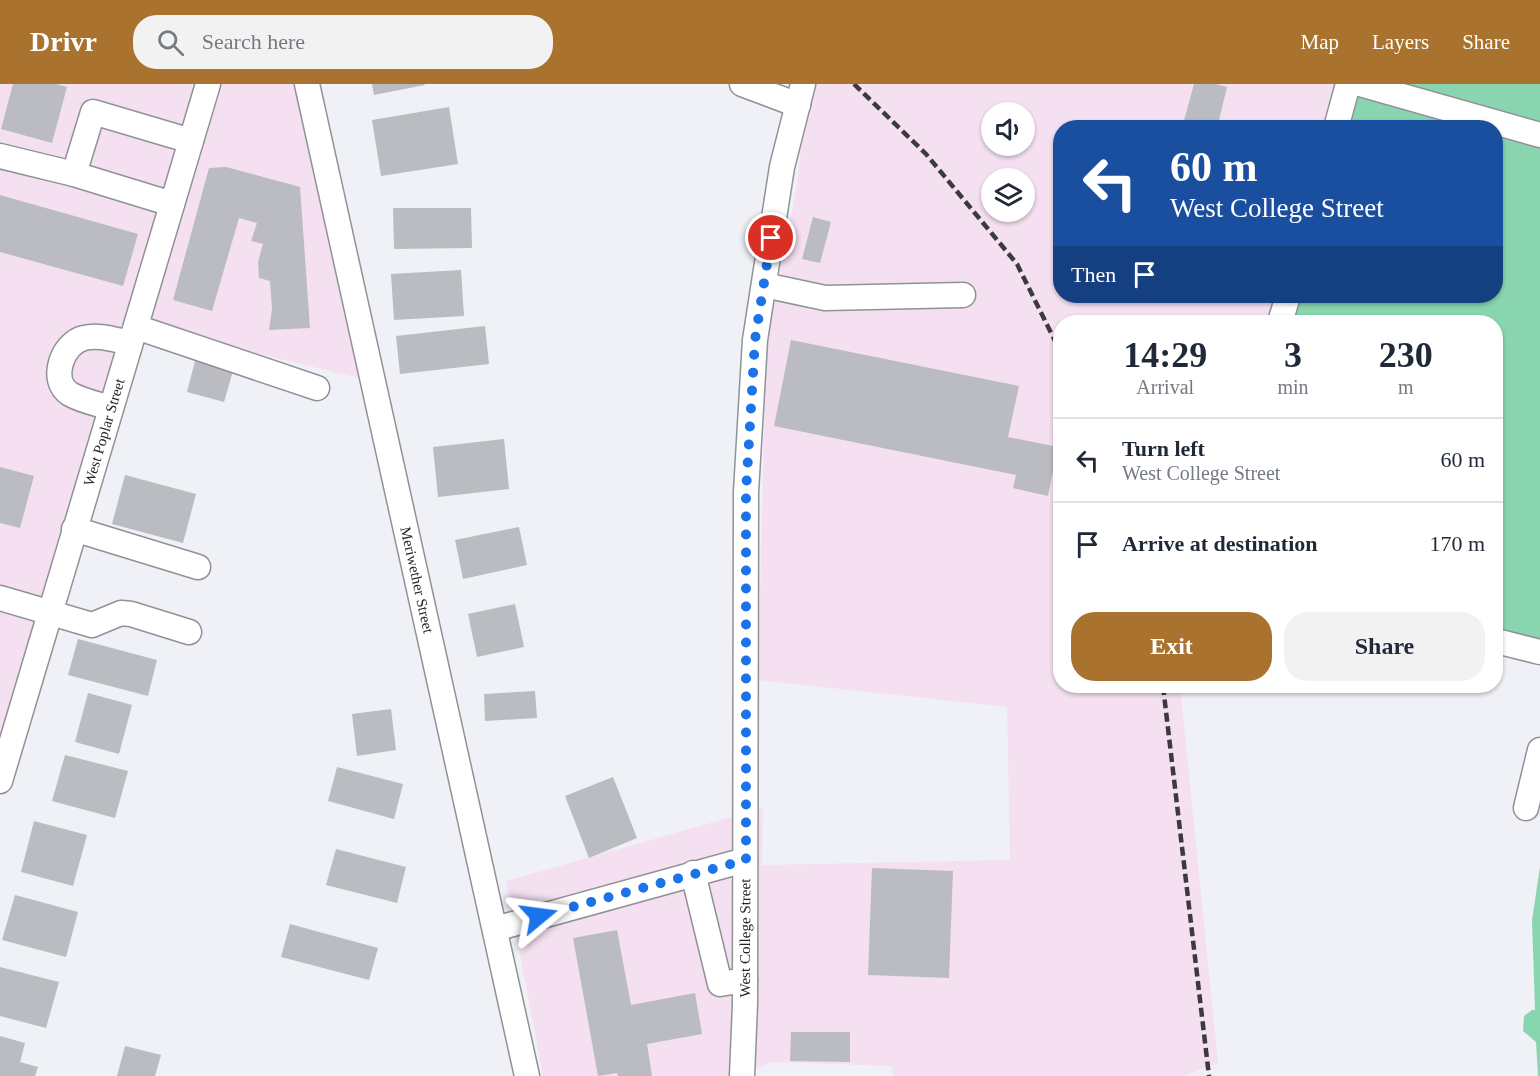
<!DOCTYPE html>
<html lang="en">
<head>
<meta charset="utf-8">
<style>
	:root { --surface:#fff; --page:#f2f2f3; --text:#1f2937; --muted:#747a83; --line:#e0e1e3; --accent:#a9722e }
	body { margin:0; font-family:Georgia,serif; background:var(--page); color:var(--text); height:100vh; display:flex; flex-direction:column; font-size:22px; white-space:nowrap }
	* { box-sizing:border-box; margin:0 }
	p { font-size:20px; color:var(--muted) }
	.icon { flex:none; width:33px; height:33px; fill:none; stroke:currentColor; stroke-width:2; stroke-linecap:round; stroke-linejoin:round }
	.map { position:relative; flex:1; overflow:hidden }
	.details { position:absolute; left:1053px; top:231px; width:450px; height:378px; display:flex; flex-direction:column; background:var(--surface); border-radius:24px; box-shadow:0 2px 4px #0004 }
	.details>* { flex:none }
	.top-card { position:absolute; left:1053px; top:36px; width:450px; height:183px; border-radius:24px; box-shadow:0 2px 4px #0004; background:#1a4fa0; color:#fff; overflow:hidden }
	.fabs { position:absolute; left:981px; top:18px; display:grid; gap:12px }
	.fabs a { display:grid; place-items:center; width:54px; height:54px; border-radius:50%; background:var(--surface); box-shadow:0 2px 4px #0004; font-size:30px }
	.pin { position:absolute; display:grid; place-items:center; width:51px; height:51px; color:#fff; margin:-26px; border:3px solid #fff; border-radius:50%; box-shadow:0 2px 6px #0007 }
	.me { position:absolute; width:66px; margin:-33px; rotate:74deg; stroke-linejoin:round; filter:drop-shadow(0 0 4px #0008) }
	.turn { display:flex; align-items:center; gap:21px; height:126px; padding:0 18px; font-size:27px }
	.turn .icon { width:78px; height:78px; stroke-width:2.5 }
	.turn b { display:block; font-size:42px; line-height:51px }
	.then { display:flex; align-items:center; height:57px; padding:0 18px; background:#0003; gap:12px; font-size:22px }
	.eta { display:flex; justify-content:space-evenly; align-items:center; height:102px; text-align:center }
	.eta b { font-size:36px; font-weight:600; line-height:42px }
	.action { display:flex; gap:12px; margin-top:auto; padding:12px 18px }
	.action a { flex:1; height:69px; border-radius:24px; background:var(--accent); color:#fff; font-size:24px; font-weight:600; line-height:69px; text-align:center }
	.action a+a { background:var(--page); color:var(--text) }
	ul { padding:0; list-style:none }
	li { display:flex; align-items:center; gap:18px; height:84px; padding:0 18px; border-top:2px solid var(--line) }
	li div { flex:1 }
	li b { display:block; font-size:22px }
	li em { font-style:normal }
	header { display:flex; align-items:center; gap:36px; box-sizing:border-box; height:84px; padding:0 30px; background:var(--accent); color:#fff }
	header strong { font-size:28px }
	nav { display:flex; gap:33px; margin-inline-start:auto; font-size:21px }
	.search { width:420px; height:54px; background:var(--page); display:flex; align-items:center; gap:15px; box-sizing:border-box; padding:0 21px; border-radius:24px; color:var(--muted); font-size:22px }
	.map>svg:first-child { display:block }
	.commercial { fill:#f4e0f0; fill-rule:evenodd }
	.green { fill:#88d5af }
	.building { fill:#babcc1 }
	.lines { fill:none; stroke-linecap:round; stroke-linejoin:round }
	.minor-casing { stroke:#909296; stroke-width:27 }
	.minor { stroke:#fff; stroke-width:24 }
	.rail { stroke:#3b3b3d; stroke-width:4.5; stroke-dasharray:9 4.5; stroke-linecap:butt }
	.route { stroke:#1a73e8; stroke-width:10; stroke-dasharray:0 18 }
	.labels { text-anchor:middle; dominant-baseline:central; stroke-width:6; stroke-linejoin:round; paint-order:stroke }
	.street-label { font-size:15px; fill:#262628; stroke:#fefefe }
</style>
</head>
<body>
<header>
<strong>Drivr</strong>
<div class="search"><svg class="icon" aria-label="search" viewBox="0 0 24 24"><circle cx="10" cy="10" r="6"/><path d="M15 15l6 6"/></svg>Search here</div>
<nav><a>Map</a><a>Layers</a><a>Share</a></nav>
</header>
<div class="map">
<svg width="1540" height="992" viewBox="0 0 1540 992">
	<rect width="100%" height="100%" fill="#eff1f6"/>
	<!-- commercial -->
	<g class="commercial">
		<polygon points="0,0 312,0 359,294 137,240 0,688"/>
		<path d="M808 0H1348L1336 43 1060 44V212H1290L1282 238H1060V602H1180L1218 979 1183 992H893L892 982 772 978 739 992H543L506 797 763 724 762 781 1010 776 1007 623 758 596 766 267 797 100ZM992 28H1024V62H992ZM992 94H1024V128H992Z"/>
	</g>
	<!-- green -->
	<g class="green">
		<polygon points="1348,0 1540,0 1540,561 1496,550 1496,238 1282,238 1290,212 1496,212 1496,44 1336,43"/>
		<polygon points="1540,783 1540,992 1538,992 1536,958 1523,947 1524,932 1532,926 1535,926 1532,836"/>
	</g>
	<!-- building -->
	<g class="building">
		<polygon points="13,0 56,0 67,3 52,59 1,45"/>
		<polygon points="372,0 424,0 425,1 374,11"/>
		<polygon points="1194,0 1215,0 1227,3 1217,44 1182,44"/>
		<polygon points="449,23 458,80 381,92 372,36"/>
		<polygon points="226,83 300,103 310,244 269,246 272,225 270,197 259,194 258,178 263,160 251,157 257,139 239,134 212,227 173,216 209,84"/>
		<polygon points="0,111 138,150 123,202 0,168"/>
		<polygon points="393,124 471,124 472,164 394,165"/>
		<polygon points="813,133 831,138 820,179 802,175"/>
		<polygon points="461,186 464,232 394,236 391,190"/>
		<polygon points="485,242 489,280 400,290 396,252"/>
		<polygon points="791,256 1019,302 1008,353 1058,363 1048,412 1013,404 1016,391 774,342"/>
		<polygon points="195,277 233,287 224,318 187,308"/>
		<polygon points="504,355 509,405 438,413 433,363"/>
		<polygon points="0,383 34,392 20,444 0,439"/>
		<polygon points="125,391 196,410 183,459 112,440"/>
		<polygon points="519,443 527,481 463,495 455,456"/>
		<polygon points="515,520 524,563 477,573 468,530"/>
		<polygon points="78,555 157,576 148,612 68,591"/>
		<polygon points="535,607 537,634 485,637 484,610"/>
		<polygon points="88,609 132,621 119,670 75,658"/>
		<polygon points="391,625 396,666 357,672 352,630"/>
		<polygon points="65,671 128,687 115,734 52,717"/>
		<polygon points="337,683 403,700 394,735 328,717"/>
		<polygon points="613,693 637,754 589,774 565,712"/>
		<polygon points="34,737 87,751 73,802 21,788"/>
		<polygon points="336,765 406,783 397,819 326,801"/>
		<polygon points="872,784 953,787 949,894 868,891"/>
		<polygon points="15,811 78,828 66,873 2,856"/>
		<polygon points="290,840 378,864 369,896 281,873"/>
		<polygon points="617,846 631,921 695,909 702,950 647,960 652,992 618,992 617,989 598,992 573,854"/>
		<polygon points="0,883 59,898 46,944 0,932"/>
		<polygon points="791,948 850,948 850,978 790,977"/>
		<polygon points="0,952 25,959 20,978 38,983 35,992 0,992"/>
		<polygon points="125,962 161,971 155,992 117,992"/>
	</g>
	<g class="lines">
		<!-- minor casing -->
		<g class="minor-casing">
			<g id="minor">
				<path id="s1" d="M307 0 527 992"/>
				<polyline points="742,0 798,21"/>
				<polyline points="1360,0 1540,51"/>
				<polyline points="1336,44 1348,0"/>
				<polyline points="0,72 74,90"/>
				<polyline points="172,120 74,90 93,28 191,57"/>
				<polyline points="764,201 825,214 963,211"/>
				<polyline points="1280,238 1288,212"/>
				<polyline points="136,243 317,304"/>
				<path d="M111 324C98 320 82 317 70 310 49 297 62 259 84 254 99 250 115 256 130 259"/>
				<polyline points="74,445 198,483"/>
				<polyline points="0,514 92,541 121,529 131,530 189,548"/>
				<polyline points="1496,557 1540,568"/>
				<path id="s2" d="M0 697 208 0"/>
				<polyline points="1526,724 1540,666"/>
				<polyline points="693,789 720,900 745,896"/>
				<polyline points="495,845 745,776"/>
				<path id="s3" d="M742 992 745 920 746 408 755 256 782 83 803 0"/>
			</g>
		</g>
		<!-- minor -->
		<use href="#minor" class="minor"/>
		<!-- rail -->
		<g class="rail">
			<polyline points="854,0 926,70 1017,180 1060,267"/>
			<polyline points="1163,602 1209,992"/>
		</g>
	</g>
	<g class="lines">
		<!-- route -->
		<polyline class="route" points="539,832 746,776 746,408 755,256 771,154"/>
	</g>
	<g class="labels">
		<!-- street labels -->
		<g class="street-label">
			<text stroke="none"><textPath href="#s2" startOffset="364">West Poplar Street</textPath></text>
			<text stroke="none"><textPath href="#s1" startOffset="508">Meriwether Street</textPath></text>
			<text stroke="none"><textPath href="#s3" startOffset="138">West College Street</textPath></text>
		</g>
	</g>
</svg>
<div class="fabs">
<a><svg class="icon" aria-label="sound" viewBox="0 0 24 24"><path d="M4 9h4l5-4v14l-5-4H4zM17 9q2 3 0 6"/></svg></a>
<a><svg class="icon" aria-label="layers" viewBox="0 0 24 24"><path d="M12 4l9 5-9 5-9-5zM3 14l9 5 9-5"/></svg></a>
</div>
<div class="pin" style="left:771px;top:154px;background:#d93025"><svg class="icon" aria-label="arrive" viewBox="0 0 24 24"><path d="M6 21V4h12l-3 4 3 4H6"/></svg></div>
<svg class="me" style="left:539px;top:832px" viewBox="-20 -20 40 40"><path d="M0-17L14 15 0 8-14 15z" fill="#1a73e8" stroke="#fff" stroke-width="4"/></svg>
<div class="top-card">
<div class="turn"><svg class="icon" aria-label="left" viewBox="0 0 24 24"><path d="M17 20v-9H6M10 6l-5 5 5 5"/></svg><div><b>60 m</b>West College Street</div></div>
<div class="then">Then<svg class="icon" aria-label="arrive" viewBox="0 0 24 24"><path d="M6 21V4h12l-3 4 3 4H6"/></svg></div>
</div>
<section class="details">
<div class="eta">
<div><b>14:29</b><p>Arrival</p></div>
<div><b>3</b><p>min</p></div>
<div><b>230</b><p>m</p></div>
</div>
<ul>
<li><svg class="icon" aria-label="left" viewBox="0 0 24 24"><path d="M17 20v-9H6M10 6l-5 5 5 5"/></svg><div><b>Turn left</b><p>West College Street</p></div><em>60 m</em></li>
<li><svg class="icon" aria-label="arrive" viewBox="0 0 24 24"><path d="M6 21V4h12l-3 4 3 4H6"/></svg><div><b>Arrive at destination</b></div><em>170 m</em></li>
</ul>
<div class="action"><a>Exit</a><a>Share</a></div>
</section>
</div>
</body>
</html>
